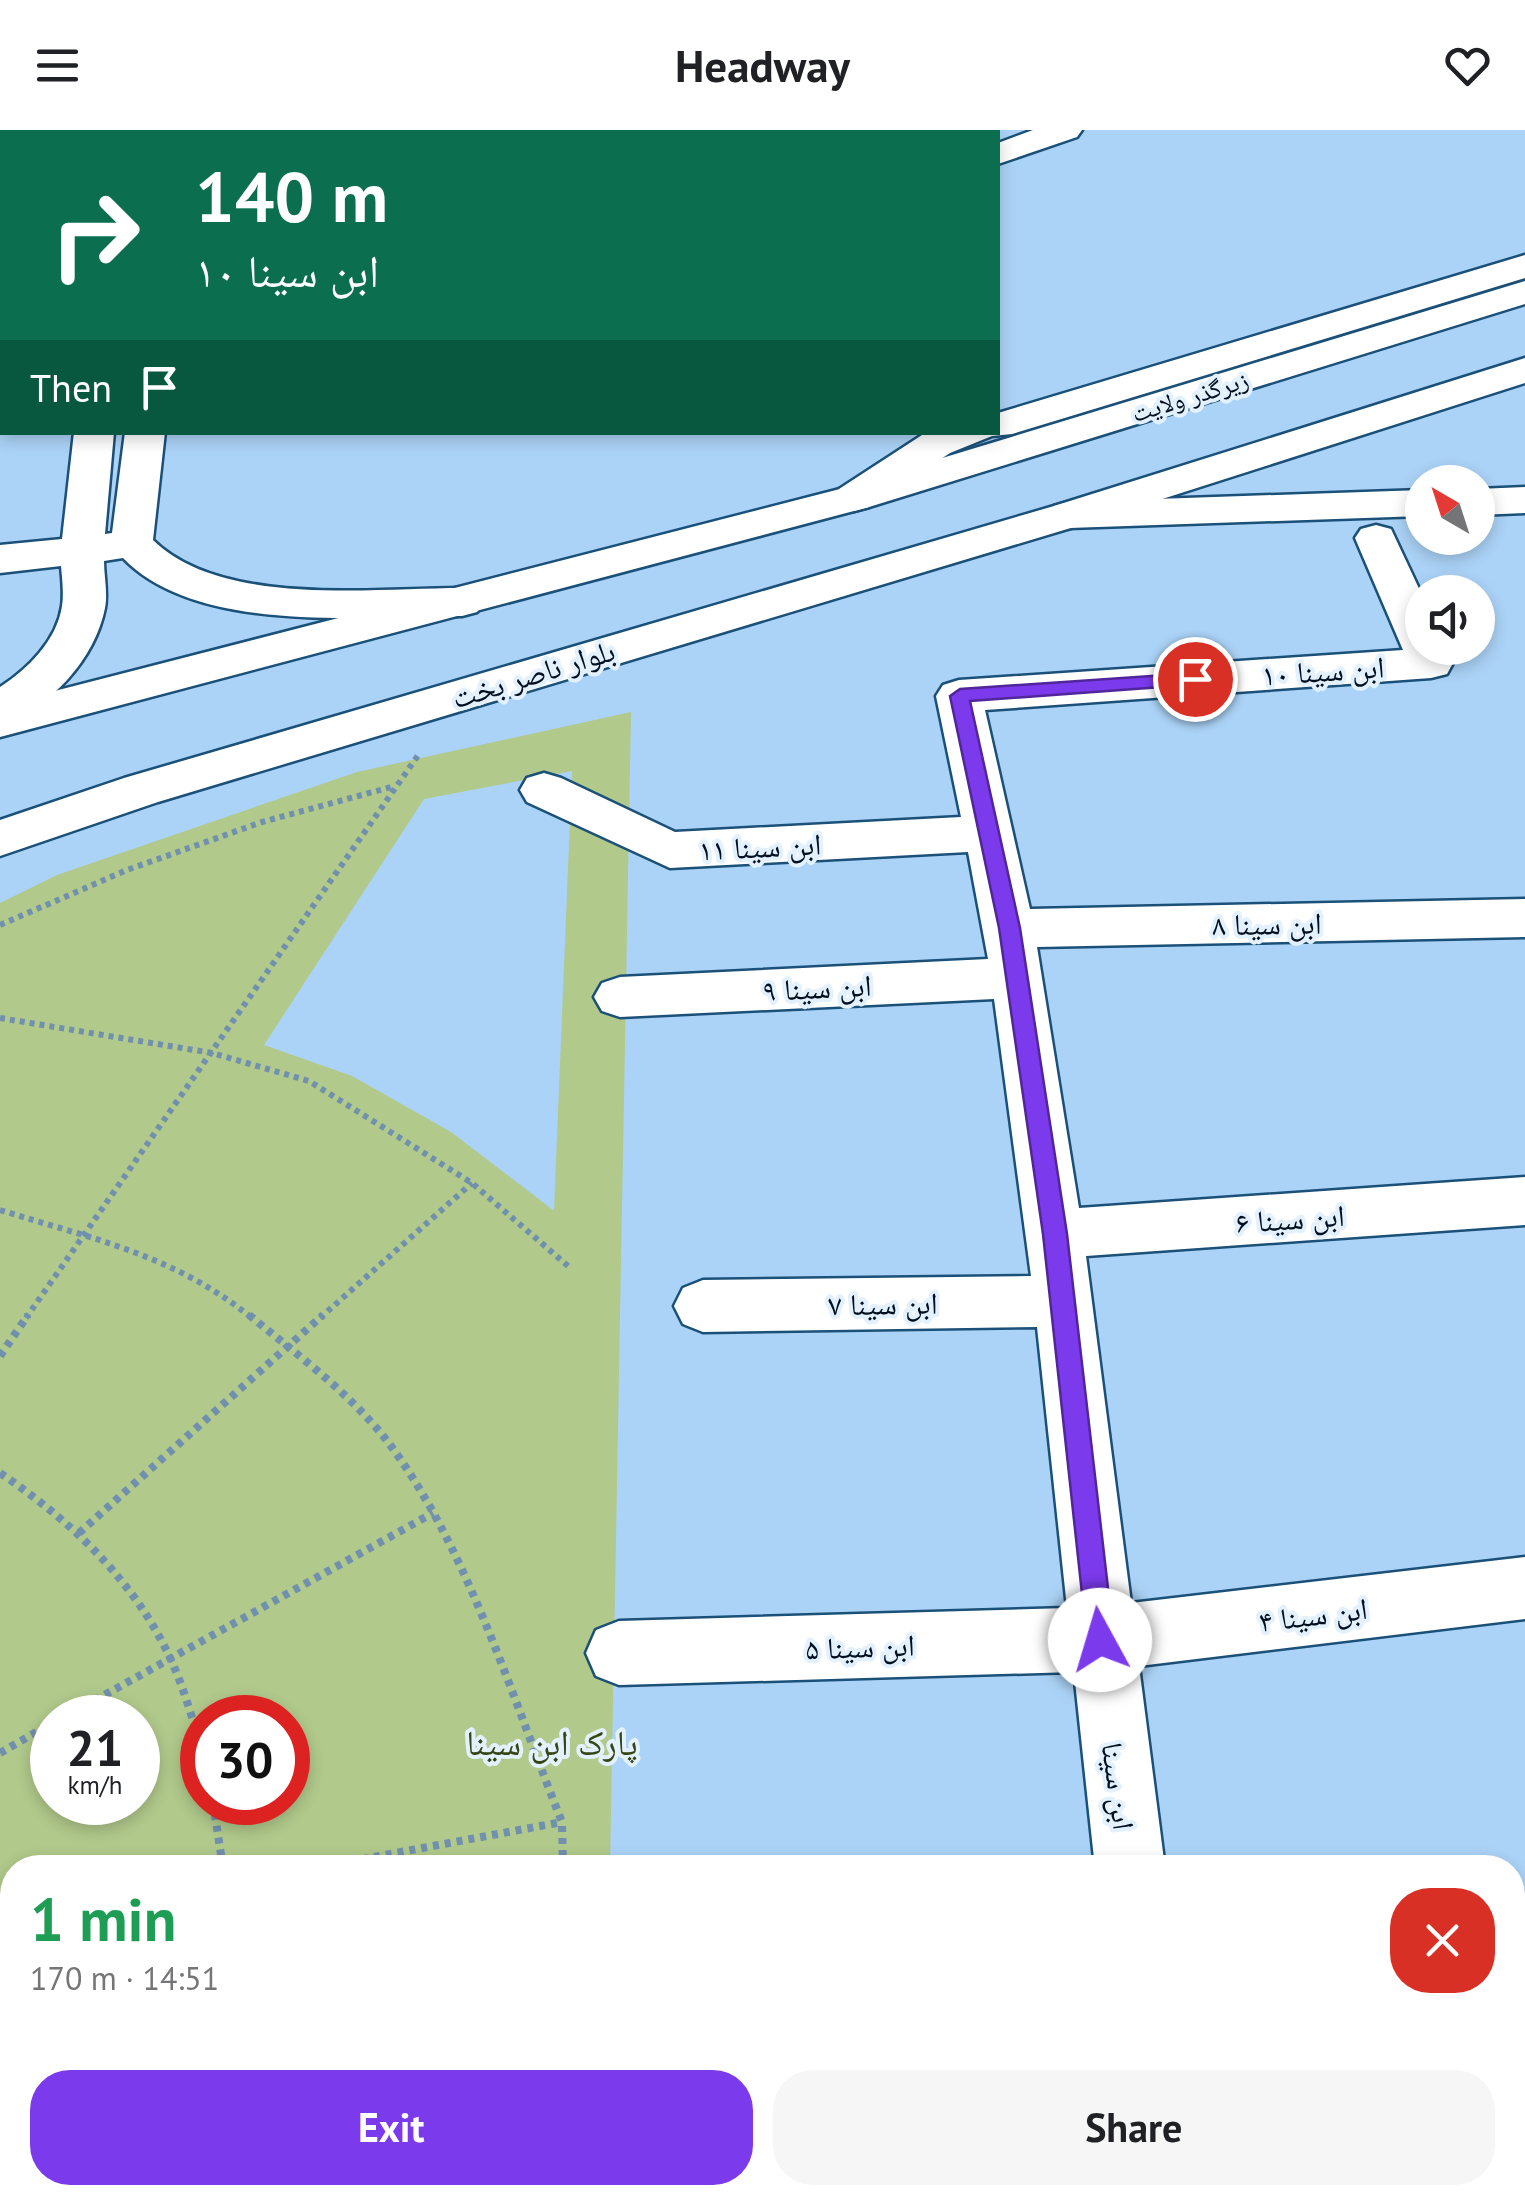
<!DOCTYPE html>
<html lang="en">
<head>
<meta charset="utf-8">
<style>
	:root { --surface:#fff; --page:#f6f6f6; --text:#202124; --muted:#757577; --accent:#7c3aed }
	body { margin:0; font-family:"PT Sans","Noto Naskh Arabic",sans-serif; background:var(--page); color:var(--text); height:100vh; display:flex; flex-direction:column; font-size:38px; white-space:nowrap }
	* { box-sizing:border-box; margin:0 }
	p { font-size:32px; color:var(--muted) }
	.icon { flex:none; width:55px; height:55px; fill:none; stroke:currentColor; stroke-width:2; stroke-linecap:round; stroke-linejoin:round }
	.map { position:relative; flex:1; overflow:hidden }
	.panel { position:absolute; left:0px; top:1725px; width:1525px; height:350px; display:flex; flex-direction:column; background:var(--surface); border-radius:40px 40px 0 0; box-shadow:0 5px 15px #0003 }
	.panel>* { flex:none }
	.banner { position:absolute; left:0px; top:0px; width:1000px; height:305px; box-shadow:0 5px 15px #0003; background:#0b6e4f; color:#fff; overflow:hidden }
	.needle { width:65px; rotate:321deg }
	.controls { position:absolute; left:1405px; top:335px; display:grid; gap:20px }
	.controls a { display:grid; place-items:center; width:90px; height:90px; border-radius:50%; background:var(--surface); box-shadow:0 5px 15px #0003; font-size:50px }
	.speed { position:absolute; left:30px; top:1565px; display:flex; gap:20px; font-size:50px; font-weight:700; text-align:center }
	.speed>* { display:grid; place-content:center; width:130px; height:130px; border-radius:50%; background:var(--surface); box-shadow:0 5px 15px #0003; line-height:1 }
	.speed small { font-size:25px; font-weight:400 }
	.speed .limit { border:15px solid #d22; background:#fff; color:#111 }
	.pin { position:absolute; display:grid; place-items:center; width:85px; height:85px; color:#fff; margin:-42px; border:5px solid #fff; border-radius:50%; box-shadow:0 2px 10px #0007 }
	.me { position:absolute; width:110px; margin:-55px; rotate:354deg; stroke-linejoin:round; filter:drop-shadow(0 0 8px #0008) }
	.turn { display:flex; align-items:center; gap:35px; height:210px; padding:0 30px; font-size:45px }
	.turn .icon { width:130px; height:130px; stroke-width:2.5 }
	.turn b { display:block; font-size:70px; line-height:85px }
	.then { display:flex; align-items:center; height:95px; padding:0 30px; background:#0003; gap:20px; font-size:38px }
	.round { display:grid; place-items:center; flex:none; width:105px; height:105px; border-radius:40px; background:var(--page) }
	.headline { display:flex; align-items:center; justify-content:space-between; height:170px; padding:0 30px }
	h1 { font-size:60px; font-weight:700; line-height:75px; color:#1e9e55 }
	.primary-button { display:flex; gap:20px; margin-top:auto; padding:20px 30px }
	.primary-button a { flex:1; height:115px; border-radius:40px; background:var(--accent); color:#fff; font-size:40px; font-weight:700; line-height:115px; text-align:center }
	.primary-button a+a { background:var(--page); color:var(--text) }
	header { display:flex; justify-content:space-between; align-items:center; height:130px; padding:0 30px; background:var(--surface); font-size:45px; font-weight:700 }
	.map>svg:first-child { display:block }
	.green { fill:#b1c98b; fill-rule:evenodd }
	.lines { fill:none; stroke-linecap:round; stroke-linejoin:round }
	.street-casing { stroke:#1b5078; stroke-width:5 }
	.secondary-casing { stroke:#1b5078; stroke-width:5 }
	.primary-casing { stroke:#1b5078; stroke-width:5 }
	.path-far1 { stroke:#7090ad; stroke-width:6; stroke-dasharray:5 5; stroke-linecap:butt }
	.path { stroke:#7090ad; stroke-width:8; stroke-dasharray:6 6; stroke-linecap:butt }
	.street { fill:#fff; fill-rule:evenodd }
	.secondary { fill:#fff; fill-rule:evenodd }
	.primary { fill:#fff; fill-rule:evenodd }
	.route { fill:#7c3aed; stroke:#51269a; stroke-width:2.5 }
	.labels { text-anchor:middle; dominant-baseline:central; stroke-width:8; stroke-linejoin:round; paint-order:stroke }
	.far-street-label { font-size:25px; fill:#001020; stroke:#e3f0fd }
	.street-label { font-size:30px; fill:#001020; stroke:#e3f0fd }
	.near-park-label { font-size:35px; fill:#354615; stroke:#e3f0fd }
</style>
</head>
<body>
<header><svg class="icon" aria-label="menu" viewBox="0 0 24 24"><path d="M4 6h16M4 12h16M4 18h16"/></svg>Headway<svg class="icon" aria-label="heart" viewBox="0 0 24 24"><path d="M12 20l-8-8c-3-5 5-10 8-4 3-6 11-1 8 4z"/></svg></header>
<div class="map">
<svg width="1525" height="2075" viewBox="0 0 1525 2075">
	<rect width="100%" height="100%" fill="#abd3f7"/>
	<!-- green -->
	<path class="green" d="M631 582 610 1737 12 1738V2062H604V2075H0V773L57 745 357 642ZM572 641 554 1080H553L451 1002 352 946 264 915 424 669ZM52 1588H138V1672H52ZM202 1588H288V1672H202Z"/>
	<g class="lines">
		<!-- street casing -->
		<g class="street-casing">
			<g id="street">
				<polygon points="1033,0 1082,0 1077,7 998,34 998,13"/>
				<rect x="0" y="159" width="2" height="22"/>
				<rect x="0" y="248" width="2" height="24"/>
				<path d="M74 302H114L105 404 112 403 125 302H165L153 410C221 477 372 458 462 458L477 462 484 472 477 482 462 486C364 486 197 505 123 428L104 431C104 446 108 464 105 478 95 529 49 580 0 594V557C28 539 57 510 62 476 64 464 62 448 61 436L0 443V415L62 409Z"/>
				<polygon points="1376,395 1391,399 1422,465 1422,518 1446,518 1453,533 1447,544 1431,548 985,580 1030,779 1525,769 1525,807 1037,817 1079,1078 1525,1047 1525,1095 1086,1126 1131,1473 1525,1427 1525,1489 1139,1536 1165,1738 1095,1738 1074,1542 619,1555 596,1546 586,1523 596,1500 619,1491 1067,1478 1037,1197 703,1202 683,1194 674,1176 683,1158 703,1150 1031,1146 994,869 620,887 602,881 594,867 602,853 620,847 988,829 968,722 670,738 527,672 520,660 527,648 544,643 561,648 675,702 961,687 936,566 943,555 959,550 1403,520 1355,408 1361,399"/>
				<polygon points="1525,1942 1525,2016 1512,2017 1512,1943"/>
				<polygon points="1136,2062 1212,2062 1214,2075 1138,2075"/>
			</g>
		</g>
		<!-- secondary casing -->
		<g class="secondary-casing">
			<g id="secondary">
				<polygon points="1525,151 1525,174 869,377 0,607 0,575 840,359"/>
				<polygon points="1525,228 1525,253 1084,394 158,672 0,726 0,690 124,648 1054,376"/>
			</g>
		</g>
		<!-- primary casing -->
		<g class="primary-casing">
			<g id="primary">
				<polygon points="1525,125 1525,148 1012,304 992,306 950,323 869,377 854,381 839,377 833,368 839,359 922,305 998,302 998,283"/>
				<polygon points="1525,357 1525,383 1478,385 1478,359"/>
				<polygon points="1422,360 1422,386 1069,398 1054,394 1048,385 1054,376 1069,372"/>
			</g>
		</g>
		<!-- path-far1 -->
		<g class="path-far1">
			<polyline points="0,795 127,740 262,692 395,656"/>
			<polyline points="0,888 212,923 309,951 472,1053 568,1136"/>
			<path d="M0 1080C93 1109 174 1125 252 1188"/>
			<polyline points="26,1188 419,624"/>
			<polyline points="320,1188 472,1053"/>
		</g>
		<!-- path -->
		<g class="path">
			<path d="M249 1185C293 1221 349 1263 384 1307 466 1412 512 1568 562 1692L563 1738"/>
			<polyline points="0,1226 28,1185"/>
			<path d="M0 1343C71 1391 135 1451 171 1530 184 1558 192 1589 202 1618"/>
			<polyline points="79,1403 323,1185"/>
			<polyline points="63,1588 433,1383"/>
			<polyline points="0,1623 52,1593"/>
			<polyline points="213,1672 223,1738"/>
			<polyline points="315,1738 562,1692"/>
			<polyline points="0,1795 12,1793"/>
			<polyline points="0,2007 12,2010"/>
			<polyline points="269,2062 330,2075"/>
			<polyline points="561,2062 561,2075"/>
			<polyline points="179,2075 183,2062"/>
		</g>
		<!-- street -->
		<use href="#street" class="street"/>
		<!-- secondary -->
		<use href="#secondary" class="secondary"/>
		<!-- primary -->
		<use href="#primary" class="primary"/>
	</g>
	<!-- route -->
	<polygon class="route" points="1195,543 1204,549 1202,554 970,571 1020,798 1067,1104 1114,1510 1110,1519 1100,1523 1091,1519 1087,1510 1043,1104 999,798 950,566 960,559"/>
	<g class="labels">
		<!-- far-street labels -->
		<g class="far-street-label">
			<text transform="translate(1190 266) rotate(-17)">زیرگذر ولایت</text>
		</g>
		<!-- street labels -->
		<g class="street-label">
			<text transform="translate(1323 540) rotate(-4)">ابن سینا ۱۰</text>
			<text transform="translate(533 543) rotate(-17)">بلوار ناصر بخت</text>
			<text transform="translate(760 716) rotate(-3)">ابن سینا ۱۱</text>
			<text transform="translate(1267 793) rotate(-1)">ابن سینا ۸</text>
			<text transform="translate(817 857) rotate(-3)">ابن سینا ۹</text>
			<text transform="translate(1290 1088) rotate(-4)">ابن سینا ۶</text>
			<text transform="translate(883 1173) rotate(-1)">ابن سینا ۷</text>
			<text transform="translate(1313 1484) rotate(-7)">ابن سینا ۴</text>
			<text transform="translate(860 1516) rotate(-2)">ابن سینا ۵</text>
			<text transform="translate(1119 1656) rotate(82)">ابن سینا</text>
		</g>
		<!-- near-park labels -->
		<g class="near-park-label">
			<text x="552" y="1612">پارک ابن سینا</text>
		</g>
	</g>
</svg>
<div class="controls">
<a><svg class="needle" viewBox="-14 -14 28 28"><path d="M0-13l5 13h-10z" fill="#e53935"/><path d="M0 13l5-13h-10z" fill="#757577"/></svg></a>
<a><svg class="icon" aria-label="sound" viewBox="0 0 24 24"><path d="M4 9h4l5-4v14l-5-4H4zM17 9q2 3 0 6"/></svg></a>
</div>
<div class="speed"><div>21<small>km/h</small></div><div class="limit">30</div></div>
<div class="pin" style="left:1195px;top:549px;background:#d93025"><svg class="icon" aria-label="arrive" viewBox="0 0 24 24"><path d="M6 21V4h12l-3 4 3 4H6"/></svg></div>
<svg class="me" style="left:1100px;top:1510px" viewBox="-20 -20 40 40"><circle r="19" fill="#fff"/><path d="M0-13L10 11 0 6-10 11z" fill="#7c3aed"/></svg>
<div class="banner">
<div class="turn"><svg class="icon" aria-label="right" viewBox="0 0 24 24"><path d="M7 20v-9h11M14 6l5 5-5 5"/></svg><div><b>140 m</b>ابن سینا ۱۰</div></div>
<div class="then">Then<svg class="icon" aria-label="arrive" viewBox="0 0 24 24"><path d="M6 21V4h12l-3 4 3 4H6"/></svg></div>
</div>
<section class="panel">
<div class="headline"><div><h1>1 min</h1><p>170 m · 14:51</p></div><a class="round" style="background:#d93025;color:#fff"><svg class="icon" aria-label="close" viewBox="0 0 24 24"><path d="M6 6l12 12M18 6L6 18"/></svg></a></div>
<div class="primary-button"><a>Exit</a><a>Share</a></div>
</section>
</div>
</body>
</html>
